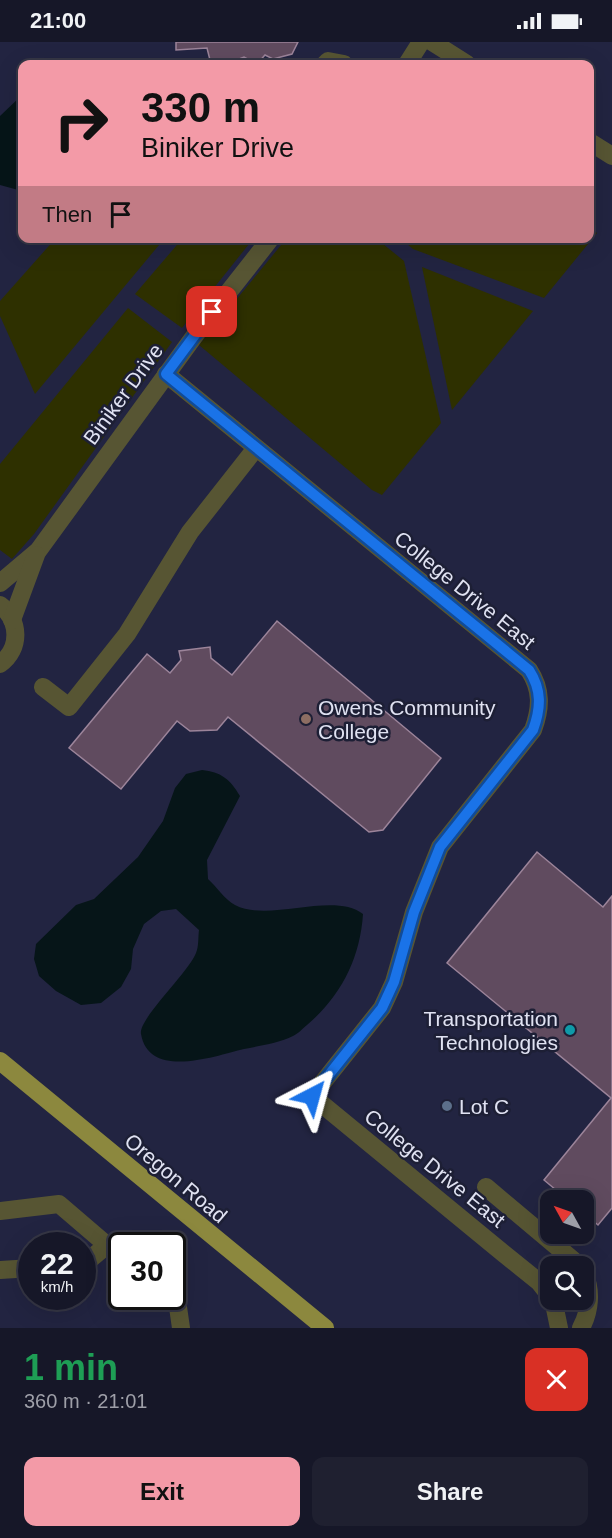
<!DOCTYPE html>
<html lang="en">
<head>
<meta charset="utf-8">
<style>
	:root { --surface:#161728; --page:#1f2030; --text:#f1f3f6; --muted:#9e9fa8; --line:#353645; --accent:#f39aa7 }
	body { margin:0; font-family:Helvetica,sans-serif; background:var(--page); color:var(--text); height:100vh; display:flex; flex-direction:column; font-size:22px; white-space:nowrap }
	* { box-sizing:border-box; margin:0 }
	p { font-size:20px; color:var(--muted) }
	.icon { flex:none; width:33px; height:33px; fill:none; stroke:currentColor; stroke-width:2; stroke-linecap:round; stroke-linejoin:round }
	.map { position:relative; height:1286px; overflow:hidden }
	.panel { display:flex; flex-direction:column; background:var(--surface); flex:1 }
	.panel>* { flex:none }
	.hud { position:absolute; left:18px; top:18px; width:576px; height:183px; border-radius:12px; box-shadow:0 6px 24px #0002,0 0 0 2px var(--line); background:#f39aa7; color:#111; overflow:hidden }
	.needle { width:39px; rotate:310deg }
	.tools { position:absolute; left:540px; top:1148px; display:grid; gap:12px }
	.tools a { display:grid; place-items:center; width:54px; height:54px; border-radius:12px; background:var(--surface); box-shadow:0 6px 24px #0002,0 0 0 2px var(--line); font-size:30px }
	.speed { position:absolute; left:18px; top:1190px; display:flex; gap:12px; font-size:30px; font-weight:700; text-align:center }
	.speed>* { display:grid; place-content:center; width:78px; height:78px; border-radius:50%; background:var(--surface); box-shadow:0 6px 24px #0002,0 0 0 2px var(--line); line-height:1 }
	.speed small { font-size:15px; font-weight:400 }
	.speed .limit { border:3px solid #111; border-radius:9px; background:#fff; color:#111 }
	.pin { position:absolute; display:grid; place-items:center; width:51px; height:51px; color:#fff; margin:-26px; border-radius:12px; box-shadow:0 3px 9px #0006 }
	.me { position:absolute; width:66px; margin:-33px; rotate:39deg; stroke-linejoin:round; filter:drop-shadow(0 0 4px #0008) }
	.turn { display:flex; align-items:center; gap:21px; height:126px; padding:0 24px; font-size:27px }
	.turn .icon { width:78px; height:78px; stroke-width:2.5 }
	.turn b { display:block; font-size:42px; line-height:51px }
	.then { display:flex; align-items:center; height:57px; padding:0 24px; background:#0003; gap:12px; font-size:22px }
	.round { display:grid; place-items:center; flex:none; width:63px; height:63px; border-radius:12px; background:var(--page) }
	.overview { display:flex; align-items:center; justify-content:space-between; height:102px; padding:0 24px }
	h1 { font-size:36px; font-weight:600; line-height:45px; color:#1e9e55 }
	.primary-button { display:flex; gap:12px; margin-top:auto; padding:12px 24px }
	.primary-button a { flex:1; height:69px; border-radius:12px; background:var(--accent); color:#111; font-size:24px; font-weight:600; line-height:69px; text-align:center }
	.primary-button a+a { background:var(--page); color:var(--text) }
	.status { display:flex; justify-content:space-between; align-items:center; height:42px; padding:0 30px; background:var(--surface); direction:ltr }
	.status svg { height:16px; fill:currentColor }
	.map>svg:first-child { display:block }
	.built { fill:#222441; fill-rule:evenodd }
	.green { fill:#2e3000 }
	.water { fill:#061518 }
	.building { fill:#604b5f; stroke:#9c849a; stroke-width:1.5 }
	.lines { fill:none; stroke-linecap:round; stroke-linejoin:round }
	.minor { stroke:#575533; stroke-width:18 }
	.major { stroke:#8c883e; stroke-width:18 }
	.route-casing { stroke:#114b97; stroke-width:15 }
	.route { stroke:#1a73e8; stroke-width:10 }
	.education-dot { fill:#8d6e63; stroke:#1d1f35; stroke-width:2 }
	.culture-dot { fill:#0f9aa8; stroke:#1d1f35; stroke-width:2 }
	.service-dot { fill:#5c6f8a; stroke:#1d1f35; stroke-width:2 }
	.labels { text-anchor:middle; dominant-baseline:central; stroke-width:5; stroke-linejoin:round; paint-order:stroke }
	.street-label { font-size:21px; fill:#e0e2f2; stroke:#1d1f35 }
	.poi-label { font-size:21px; fill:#e0e2f2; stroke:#1d1f35; text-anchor:start }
</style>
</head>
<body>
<div class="status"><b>21:00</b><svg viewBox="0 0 49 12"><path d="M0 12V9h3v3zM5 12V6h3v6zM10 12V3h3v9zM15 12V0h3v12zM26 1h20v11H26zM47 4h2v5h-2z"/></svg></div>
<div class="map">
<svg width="612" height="1286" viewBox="0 0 612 1286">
	<rect width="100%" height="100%" fill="#1d1f35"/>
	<!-- built -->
	<path class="built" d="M0 0H612V1286H0ZM22 22H590V196H22ZM550 1158H584V1191H550ZM32 1203H82V1254H32ZM122 1203H172V1254H122ZM550 1224H584V1257H550Z"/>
	<!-- green -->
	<g class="green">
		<polygon points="590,185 597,191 544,256 413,207 401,197 590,196"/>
		<polygon points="55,197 164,197 35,352 0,274 0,259"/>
		<polygon points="182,197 253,197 182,286 135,252"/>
		<polygon points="286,197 377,197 404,219 441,381 382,453 372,448 199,303"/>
		<polygon points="422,225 533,269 452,368"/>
		<polygon points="128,266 172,300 34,492 12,517 0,508 0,422"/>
	</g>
	<!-- water -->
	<g class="water">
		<polygon points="22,53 22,149 0,143 0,74"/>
		<path d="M202 728C221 730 230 737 240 754L207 818 208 837C216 844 225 858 235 863 269 881 333 849 363 872 360 917 341 954 307 983 303 986 298 992 293 994 279 1001 259 1004 244 1007 215 1014 149 1038 141 992 138 977 189 930 196 911 199 904 198 895 199 888L176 867 161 869 144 882 133 907 131 927 121 945 101 961 81 963 56 949 39 934 34 917 36 902 76 863 94 857 138 815 163 779 175 746 186 732Z"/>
	</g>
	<!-- building -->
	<g class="building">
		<polygon points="176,0 298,0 292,12 273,17 265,13 257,22 244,15 226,22 211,22 207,6 176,8"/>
		<polygon points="277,579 441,716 383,788 369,790 228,675 217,688 190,689 177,679 121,747 69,706 147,612 170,631 181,618 179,609 210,605 211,616 232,633"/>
		<polygon points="537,810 603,865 612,854 612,1166 598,1183 584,1171 584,1158 568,1158 544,1138 611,1056 447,921"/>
	</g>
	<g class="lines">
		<!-- minor -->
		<g class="minor">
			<polyline points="432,0 467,22"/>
			<polyline points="325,22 328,19 344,22"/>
			<polyline points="407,22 421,0"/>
			<polyline points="590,100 612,114"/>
			<path d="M166 332 529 628C542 648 541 666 533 688L440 805 414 870 394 940 382 966 312 1054 503 1211 539 1240 550 1254"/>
			<polyline points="0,541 38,509 201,285 271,196"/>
			<path d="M0 563C20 578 21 607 0 622"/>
			<polyline points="12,578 36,513"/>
			<polyline points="43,645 69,665 127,592 190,490 256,406"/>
			<polyline points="486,1145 580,1224"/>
			<polyline points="0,1169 59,1162 122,1216"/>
			<polyline points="82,1224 107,1203"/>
			<polyline points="0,1228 32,1226"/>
			<polyline points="166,1254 178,1265 181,1286"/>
			<polyline points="553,1257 559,1286"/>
			<path d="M581 1286C590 1269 592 1249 584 1231"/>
		</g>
		<!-- major -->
		<polyline class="major" points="0,1019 325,1286"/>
	</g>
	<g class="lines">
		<!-- route casing -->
		<g class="route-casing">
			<path id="route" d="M212 270 166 332 529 628C542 648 541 666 533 688L440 805 414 870 394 940 382 966 312 1054"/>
		</g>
		<!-- route -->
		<use href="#route" class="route"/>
	</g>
	<!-- markers -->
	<circle class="education-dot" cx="306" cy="677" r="6"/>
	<circle class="culture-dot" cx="570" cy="988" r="6"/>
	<circle class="service-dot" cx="447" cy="1064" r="6"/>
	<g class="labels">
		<!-- street labels -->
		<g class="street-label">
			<text transform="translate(123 352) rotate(-54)">Biniker Drive</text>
			<text transform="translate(465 548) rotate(39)">College Drive East</text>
			<text transform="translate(435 1126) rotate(39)">College Drive East</text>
			<text transform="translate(176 1136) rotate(40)">Oregon Road</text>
		</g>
		<!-- poi labels -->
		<g class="poi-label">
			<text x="318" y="665">Owens Community<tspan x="318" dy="24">College</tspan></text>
			<text x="558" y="976" text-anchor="end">Transportation<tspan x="558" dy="24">Technologies</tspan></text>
			<text x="459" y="1064">Lot C</text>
		</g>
	</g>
</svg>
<div class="tools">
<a><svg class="needle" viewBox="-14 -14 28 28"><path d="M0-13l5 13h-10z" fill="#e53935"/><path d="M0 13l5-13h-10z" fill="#9e9fa8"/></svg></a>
<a><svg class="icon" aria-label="search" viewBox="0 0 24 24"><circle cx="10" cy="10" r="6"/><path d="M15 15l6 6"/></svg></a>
</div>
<div class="speed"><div>22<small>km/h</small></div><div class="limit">30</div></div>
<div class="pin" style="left:212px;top:270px;background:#d93025"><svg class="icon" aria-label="arrive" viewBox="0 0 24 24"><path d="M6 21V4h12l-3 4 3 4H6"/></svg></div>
<svg class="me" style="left:312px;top:1054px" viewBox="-20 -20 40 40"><path d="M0-17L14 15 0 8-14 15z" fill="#1a73e8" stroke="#fff" stroke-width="4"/></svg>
<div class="hud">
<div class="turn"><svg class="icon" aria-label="right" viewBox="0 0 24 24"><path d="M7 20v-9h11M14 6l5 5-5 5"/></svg><div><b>330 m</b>Biniker Drive</div></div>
<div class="then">Then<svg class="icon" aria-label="arrive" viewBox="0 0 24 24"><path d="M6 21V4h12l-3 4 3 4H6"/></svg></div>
</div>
</div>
<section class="panel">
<div class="overview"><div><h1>1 min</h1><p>360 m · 21:01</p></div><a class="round" style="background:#d93025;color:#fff"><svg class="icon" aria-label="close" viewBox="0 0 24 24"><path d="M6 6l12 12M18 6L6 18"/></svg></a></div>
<div class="primary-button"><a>Exit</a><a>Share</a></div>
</section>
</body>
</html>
